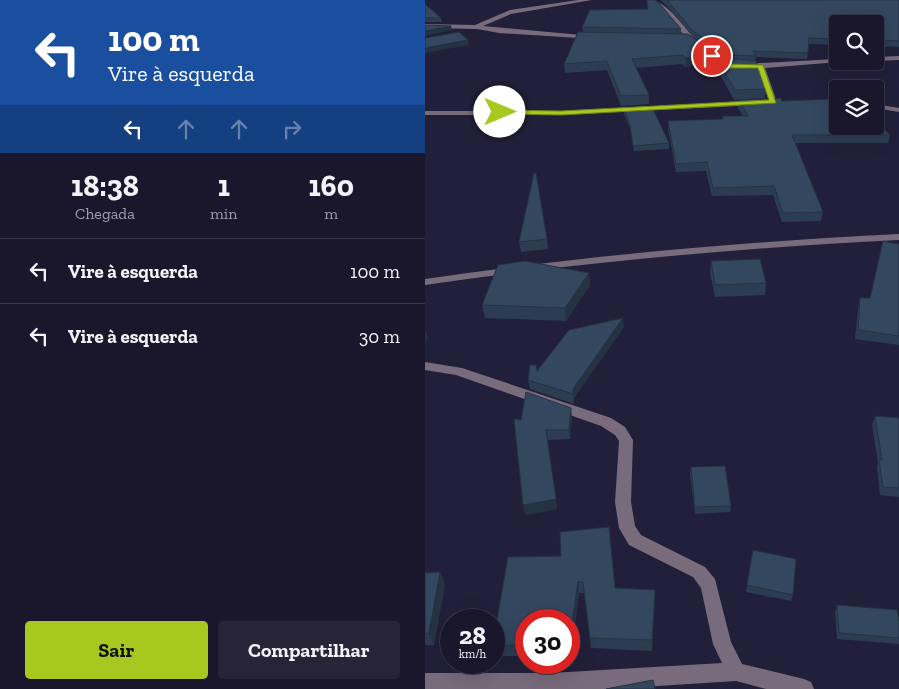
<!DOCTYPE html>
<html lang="pt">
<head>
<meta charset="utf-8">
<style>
	:root { --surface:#1a172c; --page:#272438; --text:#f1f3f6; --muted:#9f9fa9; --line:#383648; --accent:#a7c81f }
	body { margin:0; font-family:"Zilla Slab",serif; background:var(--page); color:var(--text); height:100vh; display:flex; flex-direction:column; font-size:19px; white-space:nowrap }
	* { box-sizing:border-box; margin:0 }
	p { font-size:16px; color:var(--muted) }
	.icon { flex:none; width:28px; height:28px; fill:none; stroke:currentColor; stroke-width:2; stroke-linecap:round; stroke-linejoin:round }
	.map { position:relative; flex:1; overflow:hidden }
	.sheet { display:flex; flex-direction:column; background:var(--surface); width:425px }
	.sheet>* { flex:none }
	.top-card { background:#1a4fa0; color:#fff; overflow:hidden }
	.fabs { position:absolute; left:404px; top:15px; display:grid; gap:10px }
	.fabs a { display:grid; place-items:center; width:55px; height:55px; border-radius:5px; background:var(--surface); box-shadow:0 5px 20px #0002,0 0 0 1px var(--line); font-size:25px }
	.speed { position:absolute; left:15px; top:609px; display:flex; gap:10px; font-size:25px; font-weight:700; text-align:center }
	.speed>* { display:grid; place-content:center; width:65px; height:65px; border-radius:50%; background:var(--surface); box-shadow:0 5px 20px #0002,0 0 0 1px var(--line); line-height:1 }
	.speed small { font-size:12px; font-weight:400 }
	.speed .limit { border:8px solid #d22; background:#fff; color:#111 }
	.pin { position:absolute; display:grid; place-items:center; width:42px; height:42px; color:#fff; margin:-21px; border:2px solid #fff; border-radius:50%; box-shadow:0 1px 5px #0007 }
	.me { position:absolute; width:55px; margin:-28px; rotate:90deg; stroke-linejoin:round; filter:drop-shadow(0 0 4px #0008) }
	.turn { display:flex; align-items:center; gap:18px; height:105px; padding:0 25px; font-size:22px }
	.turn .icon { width:65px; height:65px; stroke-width:2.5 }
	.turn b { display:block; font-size:35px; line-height:42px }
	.lanes { display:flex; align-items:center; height:48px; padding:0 25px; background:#0003; justify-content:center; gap:25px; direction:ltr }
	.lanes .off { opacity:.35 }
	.eta { display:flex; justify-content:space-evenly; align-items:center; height:85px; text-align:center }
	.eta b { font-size:30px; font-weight:700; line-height:35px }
	.action { display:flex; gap:10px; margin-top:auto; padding:10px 25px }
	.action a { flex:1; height:58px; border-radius:5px; background:var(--accent); color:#111; font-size:20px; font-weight:700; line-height:58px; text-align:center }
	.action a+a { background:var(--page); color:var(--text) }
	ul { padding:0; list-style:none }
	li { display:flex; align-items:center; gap:15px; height:65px; padding:0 25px; border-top:1px solid var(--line) }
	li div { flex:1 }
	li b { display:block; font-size:19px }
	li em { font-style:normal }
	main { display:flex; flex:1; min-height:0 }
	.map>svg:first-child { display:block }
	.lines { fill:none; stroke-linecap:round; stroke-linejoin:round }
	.minor { fill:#786b7b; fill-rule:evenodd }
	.wall { fill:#2c3d52 }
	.shaded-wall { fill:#243242 }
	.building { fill:#33475f; stroke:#243242 }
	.route { fill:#a7c81f; stroke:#6d8214 }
</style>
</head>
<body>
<main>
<section class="sheet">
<div class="top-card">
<div class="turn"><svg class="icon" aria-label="left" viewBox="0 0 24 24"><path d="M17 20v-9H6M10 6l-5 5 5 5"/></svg><div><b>100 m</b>Vire à esquerda</div></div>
<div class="lanes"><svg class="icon" aria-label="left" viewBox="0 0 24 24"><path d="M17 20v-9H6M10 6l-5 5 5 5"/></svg><svg class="icon off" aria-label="ahead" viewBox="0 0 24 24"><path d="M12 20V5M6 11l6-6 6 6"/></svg><svg class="icon off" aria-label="ahead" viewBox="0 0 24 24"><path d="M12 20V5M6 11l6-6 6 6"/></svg><svg class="icon off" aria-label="right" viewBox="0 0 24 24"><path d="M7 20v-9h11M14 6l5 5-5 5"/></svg></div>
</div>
<div class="eta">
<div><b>18:38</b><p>Chegada</p></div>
<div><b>1</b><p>min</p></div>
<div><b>160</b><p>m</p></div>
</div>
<ul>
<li><svg class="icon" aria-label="left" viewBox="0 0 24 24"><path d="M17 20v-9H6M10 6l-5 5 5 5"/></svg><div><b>Vire à esquerda</b></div><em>100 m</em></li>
<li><svg class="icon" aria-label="left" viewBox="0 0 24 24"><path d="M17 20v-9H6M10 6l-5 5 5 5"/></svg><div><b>Vire à esquerda</b></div><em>30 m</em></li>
</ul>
<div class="action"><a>Sair</a><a>Compartilhar</a></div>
</section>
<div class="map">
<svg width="474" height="689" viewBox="0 0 474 689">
	<rect width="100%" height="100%" fill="#221f3a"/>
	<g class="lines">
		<!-- minor -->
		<g class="minor">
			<polygon points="153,0 167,0 86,14 58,26 167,36 170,38 169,39 74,33 52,29 0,28 0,24 50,25 85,10"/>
			<path d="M225 0C242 0 262 32 275 44V46H271C255 32 241 15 225 0Z"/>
			<polygon points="474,56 474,60 450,61 450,57"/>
			<path d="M412 59 414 62 340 68 352 102 348 104 344 102 334 69C327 66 318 70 312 66L316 64Z"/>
			<polygon points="330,101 334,103 333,105 135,115 0,115 0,111 135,111"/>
			<polygon points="450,104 474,108 474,112 450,108"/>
			<path d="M474 234V240C315 248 157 262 0 285V279C157 256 315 242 474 234Z"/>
			<polygon points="0,362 37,368 186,418 200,427 208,440 206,502 210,526 216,535 280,567 290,579 306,642 317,664 379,679 386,682 389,689 341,689 311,681 186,689 0,689 0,673 126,673 297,663 288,644 276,588 268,577 204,545 194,528 190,502 194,441 190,435 176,426 31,375 0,370"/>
		</g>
	</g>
	<!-- wall -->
	<g class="wall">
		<polygon points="221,0 230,0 256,29 256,34 297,58 299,59 268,37 241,5 235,0 474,0 474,47 450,46 450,24 412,24 412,45 384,44 382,59 331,57 330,61 341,89 340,98 309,100 288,62 260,67 257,64 211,68 224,95 224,104 196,106 182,70 140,73 139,64 158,32 157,27 223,9"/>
		<polygon points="0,4 16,18 17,22 0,22"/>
		<polygon points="314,100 357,101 465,135 463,143 370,143 398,212 396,221 357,222 348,195 287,196 281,171 251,172 243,129 243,121 297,119 298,116 318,116 313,108"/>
		<polygon points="199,108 244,143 244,149 209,151 206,131 199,114"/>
		<polygon points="122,239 123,249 96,252 94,242"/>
		<polygon points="474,244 474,345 430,339 433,308 435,298 445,298"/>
		<polygon points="286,261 341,283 340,295 290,297 285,273"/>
		<polygon points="164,273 165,285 141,321 60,318 57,305"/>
		<polygon points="199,327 149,398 149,404 105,389 103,380 112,371"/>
		<polygon points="450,416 474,418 474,497 455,495 452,468 453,463 447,425"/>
		<polygon points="147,418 145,439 122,440 132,509 100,515 96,420"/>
		<polygon points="266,467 306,506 305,512 270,514 265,474"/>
		<polygon points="328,550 368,595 366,601 321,592"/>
		<polygon points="83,557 190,588 230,590 230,601 227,651 166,648 159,593 154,593 147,647 144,647 144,620 101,620 101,656 71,656 69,650 69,637"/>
		<polygon points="15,572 20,584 9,645 0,645 0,573"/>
		<polygon points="412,605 474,622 474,644 412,639 410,612"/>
	</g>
	<!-- shaded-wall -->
	<g class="shaded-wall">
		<polygon points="26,26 27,30 0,36 0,31"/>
		<polygon points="43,40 44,45 0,53 0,48"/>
		<polygon points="288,53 288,62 260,67 261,58"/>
		<polygon points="164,273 165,285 141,321 140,308"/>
		<polygon points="198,318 199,327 149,398 149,404 148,394 148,389"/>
		<polygon points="1,331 3,338 0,344 0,333"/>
		<polygon points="146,408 147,418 145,439 144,430"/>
		<polygon points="121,430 132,509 100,515 98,505"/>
		<polygon points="15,572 20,584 9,645 4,633"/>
		<polygon points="153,582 154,593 147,647 145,637"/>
		<polygon points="230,590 230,601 227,651 227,640"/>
	</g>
	<!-- building -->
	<g class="building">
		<polygon points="222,0 230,0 235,4 256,29 157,27 165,10 223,9"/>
		<polygon points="242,0 474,0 474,41 450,40 450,24 412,24 412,39 384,38 383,53 328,51 331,56 303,55 268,31"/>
		<polygon points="0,4 16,18 0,18"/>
		<polygon points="0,25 26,26 0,31"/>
		<polygon points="34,32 43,40 0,48 0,38"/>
		<polygon points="153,32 263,34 297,58 331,61 341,89 310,90 288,53 261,58 258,55 207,59 224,95 196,96 182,61 139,64"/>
		<polygon points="356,98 357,101 412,99 412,126 450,126 450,119 465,135 367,135 398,212 358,213 349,186 288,188 282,162 251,164 243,121 298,119 298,116 323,116 314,100"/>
		<polygon points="227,107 244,143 208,146 205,125 199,108"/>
		<polygon points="109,173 111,173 122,239 94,242"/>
		<polygon points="458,241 474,244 474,336 433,330 435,298 445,298"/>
		<polygon points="335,259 341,283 290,285 286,261"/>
		<polygon points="100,261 164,273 140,308 57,305 73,265"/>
		<polygon points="198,318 148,389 148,394 103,380 105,365 111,365 112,371 144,330"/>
		<polygon points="101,392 146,408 144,430 121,430 131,499 98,505 89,419 96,420"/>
		<polygon points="450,416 474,418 474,488 458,487 454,460 457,460"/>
		<polygon points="300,466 306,506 270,507 266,467"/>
		<polygon points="184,527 190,588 230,590 227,640 165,638 158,582 153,582 145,637 144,637 144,620 101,620 101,645 69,646 69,637 83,557 136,556 135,532"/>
		<polygon points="328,550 371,559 368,595 322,585"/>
		<polygon points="15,572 4,633 0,634 0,573"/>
		<polygon points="412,605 472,610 474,622 474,638 414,633"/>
		<polygon points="228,680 230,689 181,689"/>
	</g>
	<!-- route -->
	<polygon class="route" points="287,54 305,64 338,65 351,103 136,115 75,114 71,112 75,110 136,111 344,100 333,68 304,68 285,57"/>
</svg>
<div class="fabs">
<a><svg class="icon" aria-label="search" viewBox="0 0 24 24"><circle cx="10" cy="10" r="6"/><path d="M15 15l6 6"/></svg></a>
<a><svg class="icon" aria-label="layers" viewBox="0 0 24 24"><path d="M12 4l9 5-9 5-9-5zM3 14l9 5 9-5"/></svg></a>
</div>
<div class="speed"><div>28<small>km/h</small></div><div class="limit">30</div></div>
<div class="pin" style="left:287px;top:56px;background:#d93025"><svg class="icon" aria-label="arrive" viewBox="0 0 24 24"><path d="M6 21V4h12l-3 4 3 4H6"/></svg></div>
<svg class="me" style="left:75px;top:112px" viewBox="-20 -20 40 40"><circle r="19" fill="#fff"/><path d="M0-13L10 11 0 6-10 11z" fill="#a7c81f"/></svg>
</div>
</main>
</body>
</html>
